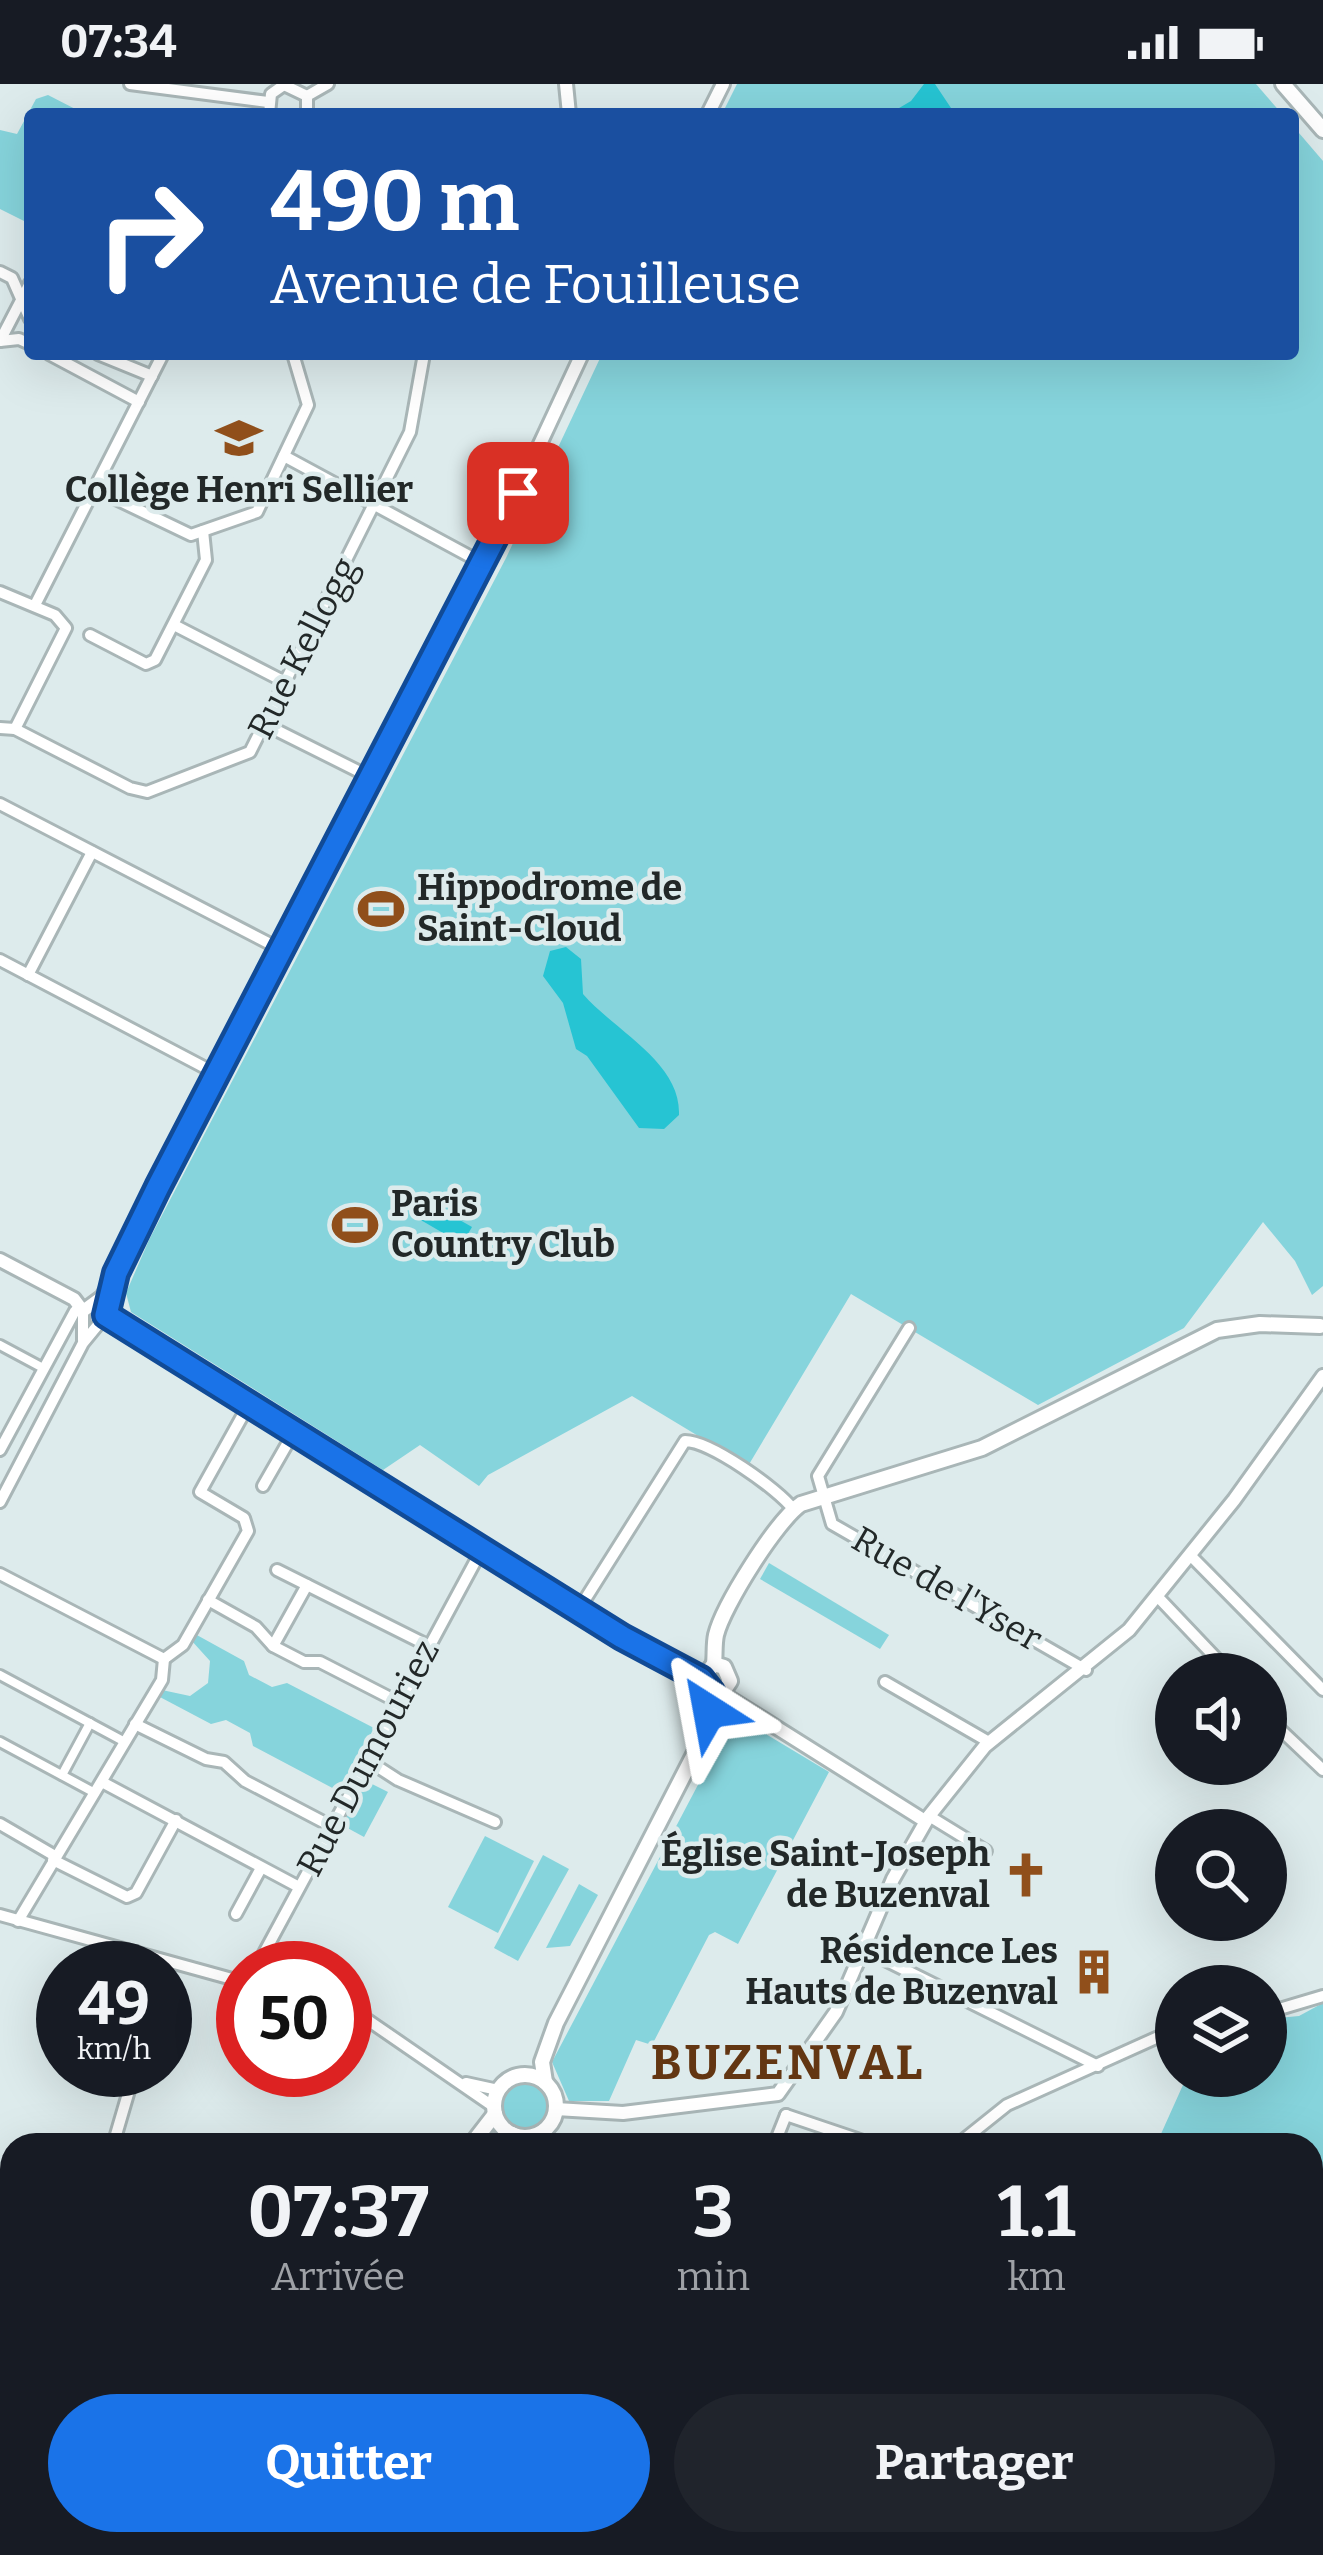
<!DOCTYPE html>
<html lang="fr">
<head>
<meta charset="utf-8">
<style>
	:root { --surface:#171b24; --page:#20242c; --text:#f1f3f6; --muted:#9ea1a6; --accent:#1a73e8 }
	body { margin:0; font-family:Bitter,serif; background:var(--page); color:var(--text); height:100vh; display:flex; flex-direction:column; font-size:45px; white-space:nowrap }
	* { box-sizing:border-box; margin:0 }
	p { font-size:39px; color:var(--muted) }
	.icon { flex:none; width:66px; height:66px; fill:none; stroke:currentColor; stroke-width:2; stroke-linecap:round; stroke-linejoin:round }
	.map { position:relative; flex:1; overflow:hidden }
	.drawer { position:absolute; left:0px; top:2049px; width:1323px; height:423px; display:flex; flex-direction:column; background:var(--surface); border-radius:36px 36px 0 0; box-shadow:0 12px 48px #0002 }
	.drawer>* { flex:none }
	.guide { position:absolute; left:24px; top:24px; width:1275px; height:252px; border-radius:12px; box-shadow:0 12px 48px #0002; background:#1a4fa0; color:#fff; overflow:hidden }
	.fabs { position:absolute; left:1155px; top:1569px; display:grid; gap:24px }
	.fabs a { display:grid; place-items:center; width:132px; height:132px; border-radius:50%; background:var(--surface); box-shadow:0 12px 48px #0002; font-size:60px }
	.speed { position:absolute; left:36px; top:1857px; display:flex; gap:24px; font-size:60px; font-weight:700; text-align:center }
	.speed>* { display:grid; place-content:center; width:156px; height:156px; border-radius:50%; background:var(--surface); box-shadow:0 12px 48px #0002; line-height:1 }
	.speed small { font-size:30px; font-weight:400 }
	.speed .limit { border:18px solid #d22; background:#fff; color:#111 }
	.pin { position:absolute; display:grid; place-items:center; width:102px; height:102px; color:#fff; margin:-51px; border-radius:24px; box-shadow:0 6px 18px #0006 }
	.me { position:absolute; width:132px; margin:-66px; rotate:326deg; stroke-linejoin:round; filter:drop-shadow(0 0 9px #0008) }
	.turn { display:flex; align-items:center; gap:42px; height:252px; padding:0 48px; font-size:54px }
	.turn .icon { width:156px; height:156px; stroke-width:2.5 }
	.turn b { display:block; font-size:84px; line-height:102px }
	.eta { display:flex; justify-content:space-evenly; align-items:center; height:204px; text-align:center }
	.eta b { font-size:72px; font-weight:700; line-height:84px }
	.cta { display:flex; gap:24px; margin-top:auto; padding:24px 48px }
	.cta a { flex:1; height:138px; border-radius:72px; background:var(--accent); color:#fff; font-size:48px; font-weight:700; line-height:138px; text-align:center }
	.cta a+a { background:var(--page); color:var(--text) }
	.status { display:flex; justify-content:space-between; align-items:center; height:84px; padding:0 60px; background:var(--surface); direction:ltr }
	.status svg { height:33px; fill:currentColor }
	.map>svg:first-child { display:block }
	.green { fill:#86d4dc }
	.water { fill:#26c4d3 }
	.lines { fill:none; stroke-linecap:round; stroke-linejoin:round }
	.pedestrian-casing { stroke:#a9b6b7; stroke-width:14 }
	.minor-casing { stroke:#a9b6b7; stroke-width:16 }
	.tertiary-casing { stroke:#a9b6b7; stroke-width:18 }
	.secondary-casing { stroke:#a9b6b7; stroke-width:20 }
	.pedestrian { stroke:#fff; stroke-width:8 }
	.minor { stroke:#fff; stroke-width:10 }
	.tertiary { stroke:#fff; stroke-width:12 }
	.secondary { stroke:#fff; stroke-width:14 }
	.route-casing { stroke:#114b97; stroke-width:30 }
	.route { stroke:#1a73e8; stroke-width:21 }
	.labels { text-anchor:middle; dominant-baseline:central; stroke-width:9; stroke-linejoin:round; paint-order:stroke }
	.poi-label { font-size:36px; font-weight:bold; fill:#222828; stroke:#ddebec; text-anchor:start }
	.street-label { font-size:36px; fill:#222828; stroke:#ddebec }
	.district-label { font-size:48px; font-weight:bold; letter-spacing:3px; fill:#633612; stroke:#ddebec }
</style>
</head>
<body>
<div class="status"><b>07:34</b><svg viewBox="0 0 49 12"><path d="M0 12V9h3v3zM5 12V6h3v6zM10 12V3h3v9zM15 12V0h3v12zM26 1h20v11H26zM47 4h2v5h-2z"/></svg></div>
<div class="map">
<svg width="1323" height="2471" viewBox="0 0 1323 2471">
	<rect width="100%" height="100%" fill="#ddebec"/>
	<!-- green -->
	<g class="green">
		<polygon points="737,0 1256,0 1282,30 722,30"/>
		<polygon points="48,11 85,30 30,30 30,140 0,125 0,46 17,50 36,15"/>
		<polygon points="1293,42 1323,77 1323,1202 1312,1211 1295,1177 1263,1138 1184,1244 1038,1321 851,1210 748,1382 632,1312 488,1391 479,1402 420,1361 383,1386 131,1228 126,1209 149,1156 506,474 602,270 1293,270"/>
		<polygon points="769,1479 889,1551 880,1565 760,1495"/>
		<polygon points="195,1550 244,1577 249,1591 272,1603 287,1599 374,1644 340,1708 253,1662 250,1649 226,1636 211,1640 158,1612 162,1606 190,1612 208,1599 210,1577 191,1556"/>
		<polygon points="744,1637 829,1688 738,1860 715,1848 709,1851 652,1961 636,1956 609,2017 569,2017 552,1978 730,1640"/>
		<polygon points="366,1697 388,1708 364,1753 342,1741"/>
		<polygon points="485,1752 534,1777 498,1849 448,1823"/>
		<polygon points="543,1771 569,1785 518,1877 494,1864"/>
		<polygon points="579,1800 598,1811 570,1862 546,1864"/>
		<polygon points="1323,1919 1323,2471 995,2471 998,2460 1311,2460 1311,2061 1156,2061 1187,1992 1266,1992 1266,1935 1299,1932"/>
		<circle cx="525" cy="2021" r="26"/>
	</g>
	<!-- water -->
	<g class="water">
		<polygon points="924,0 935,0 955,30 889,30 911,17"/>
		<path d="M566 863 581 875 583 910C616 948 681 978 679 1031L664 1045 639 1044 587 972 576 965 563 919 543 892 550 867Z"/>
		<polygon points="428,1118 472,1143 462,1160 419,1135"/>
	</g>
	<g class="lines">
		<!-- pedestrian casing -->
		<g class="pedestrian-casing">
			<g id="pedestrian">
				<polyline points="0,1261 43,1284"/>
				<polyline points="0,1591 125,1658"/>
				<polyline points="0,1658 95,1709"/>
				<polyline points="62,1691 90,1639"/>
			</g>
		</g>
		<!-- minor casing -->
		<g class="minor-casing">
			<g id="minor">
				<polyline points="130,0 268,18"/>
				<polyline points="284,1 307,12 307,30"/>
				<polyline points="307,12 328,0"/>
				<polyline points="269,30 271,10 284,1"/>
				<polyline points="0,188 12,194 30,235"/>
				<polyline points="0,257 30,199"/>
				<polyline points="0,257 19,255 30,260"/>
				<polyline points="49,270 139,318"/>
				<polyline points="98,270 152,292"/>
				<polyline points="284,372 484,480"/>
				<polyline points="95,405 191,451 257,428 308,321 293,270"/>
				<polyline points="0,508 55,531 66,544 15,645"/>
				<polyline points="35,521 163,270"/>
				<polyline points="174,541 285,598"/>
				<polyline points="90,551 146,580 155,576 206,476 203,447"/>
				<polyline points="264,640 372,694"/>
				<polyline points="0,644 15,645 130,704 147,708 250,668 410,348 424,270"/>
				<polyline points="0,720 280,865"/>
				<polyline points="0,876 217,990"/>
				<polyline points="28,891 92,768"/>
				<polyline points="909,1244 818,1392 832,1440 1086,1586"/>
				<polyline points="0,1366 75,1227 83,1227 83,1256"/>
				<polyline points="263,1402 294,1348"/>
				<polyline points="0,1418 83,1259 106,1231 622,1553 702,1595"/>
				<polyline points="1190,1471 1323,1606"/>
				<polyline points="277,1486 429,1562"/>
				<polyline points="0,1490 164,1575"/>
				<polyline points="1157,1512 1231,1590"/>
				<polyline points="208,1516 256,1543 273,1562 304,1578 320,1578 398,1618"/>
				<path d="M579 1525 685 1357C710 1357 778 1405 793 1425"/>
				<polyline points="273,1562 307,1501"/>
				<polyline points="164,1575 183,1561 248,1447 244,1434 200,1408 249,1320"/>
				<polyline points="885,1598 989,1658"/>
				<polyline points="1266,1632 1323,1686"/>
				<polyline points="135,1640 206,1675 224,1678 245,1697 331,1742"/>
				<polyline points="367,1676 398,1696 495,1738"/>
				<polyline points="102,1698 299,1803"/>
				<polyline points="929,1732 986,1767"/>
				<polyline points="0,1740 55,1772"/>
				<polyline points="53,1776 127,1813 136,1809 176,1736"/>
				<polyline points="236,1830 261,1784"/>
				<polyline points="0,1831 243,1898"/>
				<polyline points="18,1837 162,1596 164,1575"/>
				<polyline points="865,1866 1098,1982"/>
				<polyline points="256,1884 482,1465"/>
				<polyline points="345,1926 359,1930 494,2023"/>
				<polyline points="1266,1929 1323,1912"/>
				<polyline points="466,1999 498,2006"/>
				<polyline points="786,2031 875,2061"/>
				<polyline points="540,2049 542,2061"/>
				<polyline points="113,2061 135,1986"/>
				<polyline points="774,2061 786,2031"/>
				<polyline points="957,2061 1007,2021 1176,1945"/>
				<polyline points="0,2167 12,2170"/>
				<polyline points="0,2291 12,2267"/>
				<polyline points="186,2460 206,2471"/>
				<polyline points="349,2460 359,2460"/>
				<polyline points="403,2460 414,2466"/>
				<polyline points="602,2471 606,2460"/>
				<polyline points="660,2471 665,2460"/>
			</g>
		</g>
		<!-- tertiary casing -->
		<g class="tertiary-casing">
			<g id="tertiary">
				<polyline points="566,0 569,30"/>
				<polyline points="708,30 723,0"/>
				<polyline points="0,1176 74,1215 83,1227"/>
				<polyline points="83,1227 102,1213 116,1189 484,480 582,270"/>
				<polyline points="106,1231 115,1196"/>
				<polyline points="720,1608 925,1737"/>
				<polyline points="556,2025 623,2029 778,2010 836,1928 893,1795 929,1732 985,1662 1129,1546 1234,1416 1323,1292"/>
			</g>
		</g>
		<!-- secondary casing -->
		<g class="secondary-casing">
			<g id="secondary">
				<polyline points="1283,0 1323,46"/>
				<path d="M714 1580C715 1571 714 1560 716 1551 723 1522 777 1436 801 1420L982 1364 1217 1246 1260 1240 1320 1242"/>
				<polyline points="713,1608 724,1606 730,1597 724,1583 714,1580"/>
				<polyline points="713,1608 702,1595 714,1580"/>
				<circle cx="525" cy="2022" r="31"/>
				<polyline points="545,1998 542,1978 556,1939 700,1659 713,1608"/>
				<polyline points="471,2061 495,2030"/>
				<polyline points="490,2061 512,2050"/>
				<polyline points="0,2456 12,2442"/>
			</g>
		</g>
		<!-- pedestrian -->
		<use href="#pedestrian" class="pedestrian"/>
		<!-- minor -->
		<use href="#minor" class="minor"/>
		<!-- tertiary -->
		<use href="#tertiary" class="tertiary"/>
		<!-- secondary -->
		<use href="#secondary" class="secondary"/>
	</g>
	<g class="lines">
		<!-- route casing -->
		<g class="route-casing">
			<polyline id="route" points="518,409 158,1103 116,1189 106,1231 622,1553 701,1595 712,1609 709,1627"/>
		</g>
		<!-- route -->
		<use href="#route" class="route"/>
	</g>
	<!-- icons -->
	<defs>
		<g id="school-bare" transform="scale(3.6)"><path d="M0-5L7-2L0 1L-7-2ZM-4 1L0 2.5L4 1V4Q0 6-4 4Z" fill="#904f1b" stroke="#ddebec" stroke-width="2.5" paint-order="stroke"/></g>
		<g id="stadium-bare" transform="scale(3.6)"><path d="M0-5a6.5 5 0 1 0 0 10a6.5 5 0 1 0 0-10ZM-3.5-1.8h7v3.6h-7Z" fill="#904f1b" stroke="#ddebec" stroke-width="2.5" paint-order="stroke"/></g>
		<g id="church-bare" transform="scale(3.6)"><path d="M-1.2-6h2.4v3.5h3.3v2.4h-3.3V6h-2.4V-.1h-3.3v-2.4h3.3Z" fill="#904f1b" stroke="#ddebec" stroke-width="2.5" paint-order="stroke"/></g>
		<g id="building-bare" transform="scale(3.6)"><path d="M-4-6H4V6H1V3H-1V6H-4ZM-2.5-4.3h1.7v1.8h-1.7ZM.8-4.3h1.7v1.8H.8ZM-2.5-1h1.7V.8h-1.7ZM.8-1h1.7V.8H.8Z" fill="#904f1b" stroke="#ddebec" stroke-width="2.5" paint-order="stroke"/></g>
	</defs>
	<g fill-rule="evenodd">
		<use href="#school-bare" x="239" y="354"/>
		<use href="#stadium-bare" x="381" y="825"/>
		<use href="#stadium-bare" x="355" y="1141"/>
		<use href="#church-bare" x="1026" y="1791"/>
		<use href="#building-bare" x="1094" y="1888"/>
	</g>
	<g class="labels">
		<!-- poi labels -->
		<g class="poi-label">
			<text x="239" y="406" text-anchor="middle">Collège Henri Sellier</text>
			<text x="417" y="804">Hippodrome de<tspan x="417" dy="41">Saint-Cloud</tspan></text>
			<text x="391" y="1120">Paris<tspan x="391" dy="41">Country Club</tspan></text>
			<text x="990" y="1770" text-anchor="end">Église Saint-Joseph<tspan x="990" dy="41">de Buzenval</tspan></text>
			<text x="1058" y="1867" text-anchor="end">Résidence Les<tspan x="1058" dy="41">Hauts de Buzenval</tspan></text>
		</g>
		<!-- street labels -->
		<g class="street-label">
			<text transform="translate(303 564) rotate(-63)">Rue Kellogg</text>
			<text transform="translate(947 1505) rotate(30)">Rue de l'Yser</text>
			<text transform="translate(368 1674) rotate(-62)">Rue Dumouriez</text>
		</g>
		<!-- district labels -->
		<g class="district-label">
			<text x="788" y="1979">BUZENVAL</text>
		</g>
	</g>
</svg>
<div class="fabs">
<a><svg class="icon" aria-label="sound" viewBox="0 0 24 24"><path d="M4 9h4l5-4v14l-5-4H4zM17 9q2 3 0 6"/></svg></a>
<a><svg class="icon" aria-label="search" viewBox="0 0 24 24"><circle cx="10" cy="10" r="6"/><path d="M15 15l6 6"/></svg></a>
<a><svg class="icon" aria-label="layers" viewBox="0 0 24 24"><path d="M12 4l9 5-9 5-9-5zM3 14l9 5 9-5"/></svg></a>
</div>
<div class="speed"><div>49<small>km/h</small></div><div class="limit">50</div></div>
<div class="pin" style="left:518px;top:409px;background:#d93025"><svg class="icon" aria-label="arrive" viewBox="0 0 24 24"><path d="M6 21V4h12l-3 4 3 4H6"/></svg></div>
<svg class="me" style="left:709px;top:1627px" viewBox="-20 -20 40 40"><path d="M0-17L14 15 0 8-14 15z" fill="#1a73e8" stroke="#fff" stroke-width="4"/></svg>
<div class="guide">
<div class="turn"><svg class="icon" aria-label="right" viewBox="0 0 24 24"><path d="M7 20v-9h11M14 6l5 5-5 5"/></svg><div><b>490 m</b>Avenue de Fouilleuse</div></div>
</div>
<section class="drawer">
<div class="eta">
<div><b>07:37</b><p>Arrivée</p></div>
<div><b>3</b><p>min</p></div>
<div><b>1.1</b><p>km</p></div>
</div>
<div class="cta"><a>Quitter</a><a>Partager</a></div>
</section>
</div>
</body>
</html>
